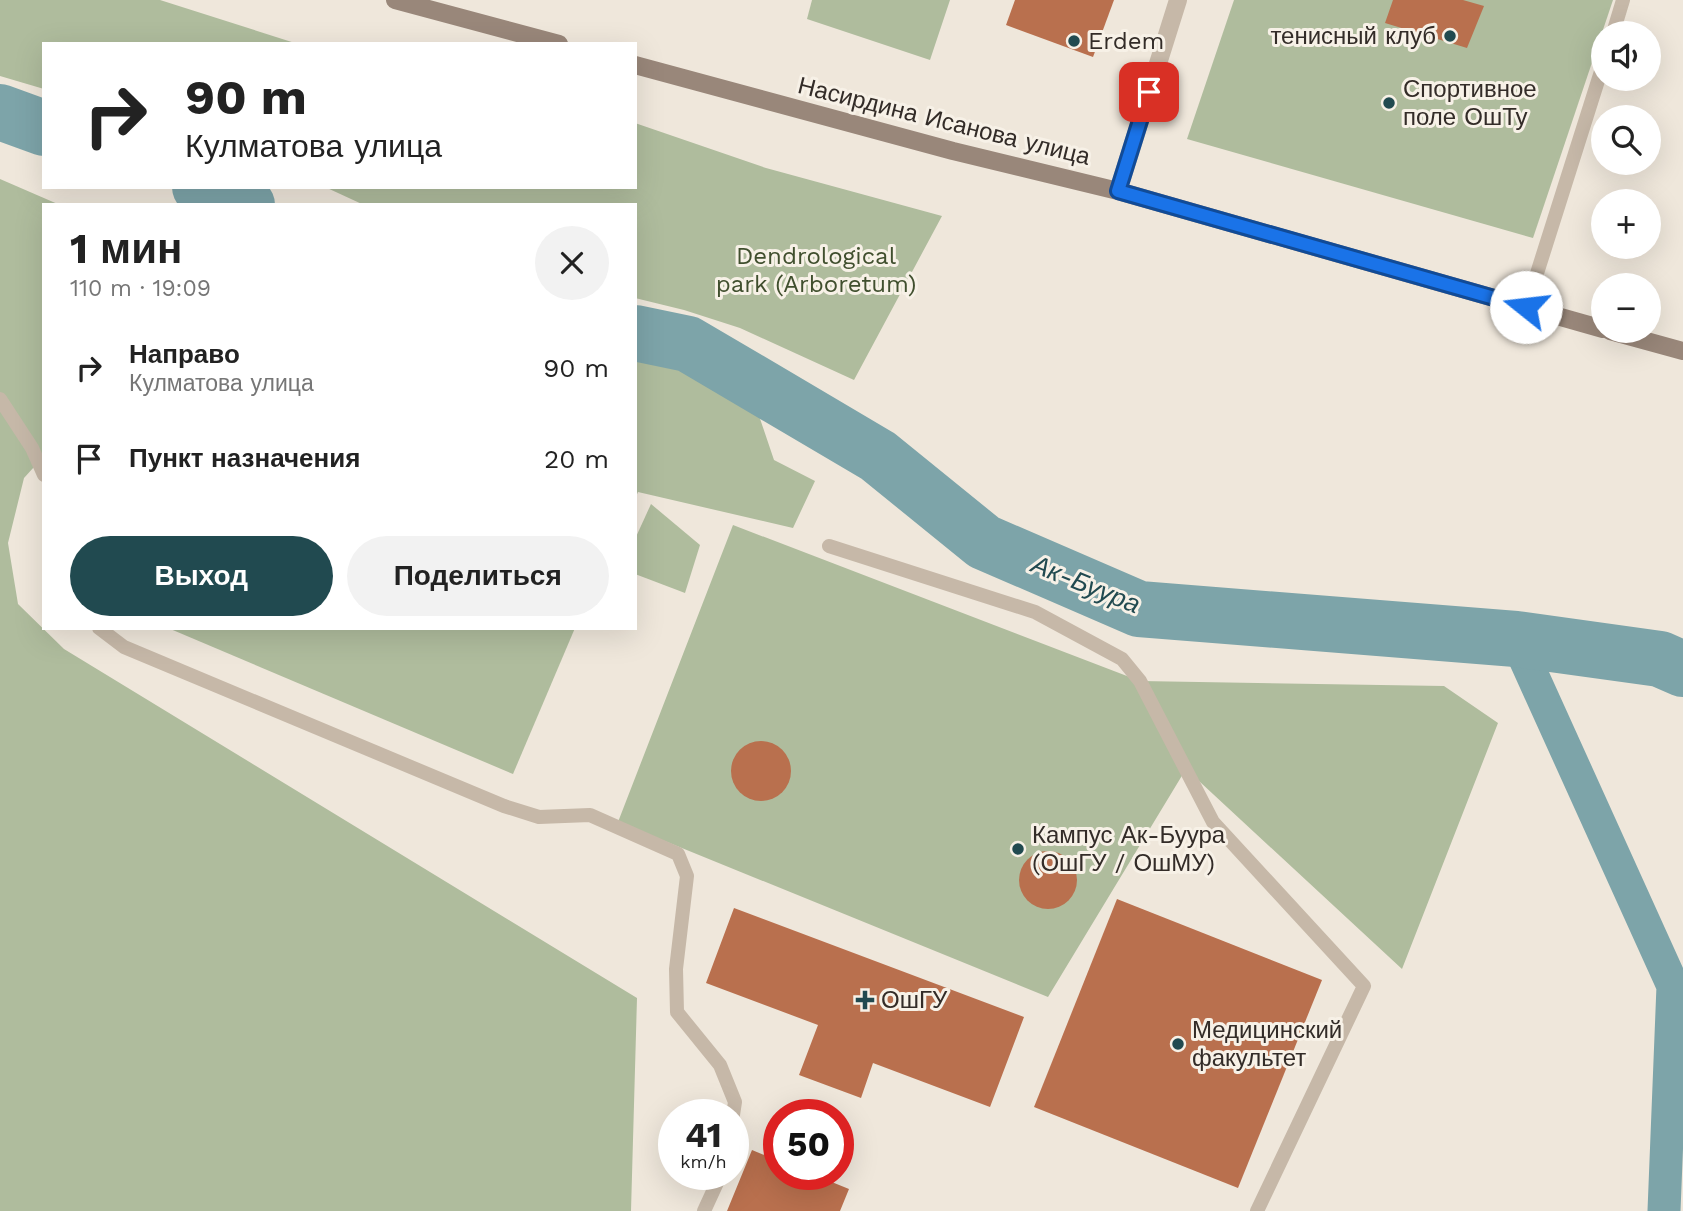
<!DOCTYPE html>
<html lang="ru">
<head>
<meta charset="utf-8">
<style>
	:root { --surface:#fff; --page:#f2f2f2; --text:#222; --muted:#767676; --accent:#214a50 }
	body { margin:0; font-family:"Work Sans",sans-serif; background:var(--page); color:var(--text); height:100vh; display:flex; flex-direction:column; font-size:26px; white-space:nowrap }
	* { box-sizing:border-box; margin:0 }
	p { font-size:23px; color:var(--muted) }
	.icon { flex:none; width:38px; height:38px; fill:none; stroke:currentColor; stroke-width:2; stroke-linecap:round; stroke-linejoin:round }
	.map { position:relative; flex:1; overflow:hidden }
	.side { position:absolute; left:42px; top:203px; width:595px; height:427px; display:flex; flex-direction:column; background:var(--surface); border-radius:0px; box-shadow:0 7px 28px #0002 }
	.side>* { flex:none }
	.guide { position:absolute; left:42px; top:42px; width:595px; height:147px; border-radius:0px; box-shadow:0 7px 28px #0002; background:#fff; color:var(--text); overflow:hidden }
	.fabs { position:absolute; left:1591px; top:21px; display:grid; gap:14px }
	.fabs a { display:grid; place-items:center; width:70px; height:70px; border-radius:50%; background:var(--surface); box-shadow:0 7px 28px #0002; font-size:35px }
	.speed { position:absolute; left:658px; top:1099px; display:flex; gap:14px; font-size:35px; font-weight:700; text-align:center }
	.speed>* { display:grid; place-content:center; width:91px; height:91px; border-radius:50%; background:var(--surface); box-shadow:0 7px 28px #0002; line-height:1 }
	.speed small { font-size:18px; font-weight:400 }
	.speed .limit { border:10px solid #d22; background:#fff; color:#111 }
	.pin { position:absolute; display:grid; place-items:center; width:60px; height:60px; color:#fff; margin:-30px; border-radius:14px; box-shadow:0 4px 10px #0006 }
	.me { position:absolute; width:77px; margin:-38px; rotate:286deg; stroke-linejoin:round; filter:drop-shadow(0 0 5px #0008) }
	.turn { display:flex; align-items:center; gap:24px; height:147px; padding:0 28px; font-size:32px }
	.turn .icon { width:91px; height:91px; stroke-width:2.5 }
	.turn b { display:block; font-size:49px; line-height:60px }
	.round { display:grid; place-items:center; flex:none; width:74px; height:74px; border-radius:37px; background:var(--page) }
	.headline { display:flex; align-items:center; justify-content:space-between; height:119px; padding:0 28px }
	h1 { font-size:42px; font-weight:700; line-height:52px }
	.action { display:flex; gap:14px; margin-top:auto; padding:14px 28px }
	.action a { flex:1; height:80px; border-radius:42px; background:var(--accent); color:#fff; font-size:28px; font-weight:700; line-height:80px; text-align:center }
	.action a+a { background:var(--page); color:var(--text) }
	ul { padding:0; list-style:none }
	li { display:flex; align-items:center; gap:21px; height:91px; padding:0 28px }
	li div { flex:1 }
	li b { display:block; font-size:26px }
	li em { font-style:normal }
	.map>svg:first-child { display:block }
	.green { fill:#afbc9d }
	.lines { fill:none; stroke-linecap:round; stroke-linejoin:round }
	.canal { stroke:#7da4a9; stroke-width:33 }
	.river { stroke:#7da4a9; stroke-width:56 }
	.building { fill:#b9704e }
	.lane { stroke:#c6b8a8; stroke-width:14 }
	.street { stroke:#c6b8a8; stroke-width:18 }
	.secondary { stroke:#99877a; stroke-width:18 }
	.route-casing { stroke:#114b97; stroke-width:18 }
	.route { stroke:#1a73e8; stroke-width:12 }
	.poi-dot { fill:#214a50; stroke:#f7f1e7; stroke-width:2.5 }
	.labels { text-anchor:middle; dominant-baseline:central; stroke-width:6; stroke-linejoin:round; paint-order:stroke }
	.poi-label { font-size:24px; fill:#332c28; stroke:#f7f1e7; text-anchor:start }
	.street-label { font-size:24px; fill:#332c28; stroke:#f7f1e7 }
	.park-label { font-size:24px; fill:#404f2e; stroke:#f7f1e7 }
	.water-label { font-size:26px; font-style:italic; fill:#214a50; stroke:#f7f1e7 }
</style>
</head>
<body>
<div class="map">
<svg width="1683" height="1211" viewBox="0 0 1683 1211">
	<rect width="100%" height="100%" fill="#efe7db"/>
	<!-- green -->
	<g class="green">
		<polygon points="0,0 160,0 298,44 44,44 44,89 0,76"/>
		<polygon points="812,0 950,0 930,60 807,19"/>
		<polygon points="1234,0 1613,0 1533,238 1187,139"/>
		<polygon points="635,123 766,168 942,216 854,380 740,328 684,310 635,298 635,205 364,205 325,187 635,187"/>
		<polygon points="0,179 60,205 44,205 44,456 24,478 8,543 18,604 64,649 637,998 631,1211 0,1211"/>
		<polygon points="635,346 648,347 753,398 774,460 815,481 793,528 638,492 635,499"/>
		<polygon points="651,504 700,545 685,593 635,574 635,539"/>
		<polygon points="733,525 1140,681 1444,686 1498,723 1402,969 1186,769 1048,997 618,822"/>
		<polygon points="168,628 575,628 513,774"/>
	</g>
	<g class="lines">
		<!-- canal -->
		<polyline class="canal" points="1516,639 1673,986 1664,1211"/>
		<!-- river -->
		<g class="river">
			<polyline points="0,112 44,128"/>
			<polyline points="200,187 247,205"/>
			<polyline points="635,333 688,344 878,456 984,542 1139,609 1516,639 1660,659 1683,669"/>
		</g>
	</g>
	<!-- building -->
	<g class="building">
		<polygon points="1015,0 1114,0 1093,57 1006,25"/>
		<polygon points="1393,0 1463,0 1484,6 1467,48 1385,23"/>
		<circle cx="761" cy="771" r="30"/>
		<circle cx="1048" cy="880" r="29"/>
		<polygon points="1117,899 1322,980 1238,1188 1034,1107"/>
		<polygon points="734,908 1024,1017 990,1107 873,1063 861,1098 799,1075 818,1025 706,983"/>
		<polygon points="752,1150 779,1161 779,1174 812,1174 849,1189 840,1211 727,1211"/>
	</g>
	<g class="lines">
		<!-- lane -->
		<g class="lane">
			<polyline points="1613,33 1623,0"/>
			<polyline points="1526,308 1603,65"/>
			<polyline points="0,399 32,448 44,475"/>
			<polyline points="829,546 1035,612 1122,659 1140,681 1213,822 1364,986 1257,1211"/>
			<polyline points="99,628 124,647 504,806 539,817 590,815 678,854 687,876 676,969 677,1012 720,1065 735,1102 733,1115"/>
			<polyline points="704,1211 721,1174"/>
		</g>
		<!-- street -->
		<polyline class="street" points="1118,191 1178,0"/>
		<!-- secondary -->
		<g class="secondary">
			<polyline points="395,0 559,44"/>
			<polyline points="635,65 953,151 1118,191 1603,329"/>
			<polyline points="1610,331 1683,351"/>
		</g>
	</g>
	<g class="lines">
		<!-- route casing -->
		<g class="route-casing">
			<polyline id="route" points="1149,92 1118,191 1526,307"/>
		</g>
		<!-- route -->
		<use href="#route" class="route"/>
	</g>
	<!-- markers -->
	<g class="poi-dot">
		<circle cx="1450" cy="36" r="7"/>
		<circle cx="1074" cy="41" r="7"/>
		<circle cx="1389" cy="103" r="7"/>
		<circle cx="1018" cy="849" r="7"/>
		<path d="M861.5 989.5h7v7h7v7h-7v7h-7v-7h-7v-7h7z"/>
		<circle cx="1178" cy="1044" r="7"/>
	</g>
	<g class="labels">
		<!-- poi labels -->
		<g class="poi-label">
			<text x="1436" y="36" text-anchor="end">тенисный клуб</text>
			<text x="1088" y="41">Erdem</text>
			<text x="1403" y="89">Спортивное<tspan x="1403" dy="28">поле ОшТу</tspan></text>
			<text x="1032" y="835">Кампус Ак-Буура<tspan x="1032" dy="28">(ОшГУ / ОшМУ)</tspan></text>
			<text x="881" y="1000">ОшГУ</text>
			<text x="1192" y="1030">Медицинский<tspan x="1192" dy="28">факультет</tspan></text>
		</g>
		<!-- street labels -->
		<g class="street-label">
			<text transform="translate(944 121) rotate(14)">Насирдина Исанова улица</text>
		</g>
		<!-- park labels -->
		<g class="park-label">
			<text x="816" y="256">Dendrological<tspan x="816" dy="28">park (Arboretum)</tspan></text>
		</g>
		<!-- water labels -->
		<g class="water-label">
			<text transform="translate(1086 584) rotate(22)">Ак-Буура</text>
		</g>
	</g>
</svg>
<div class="fabs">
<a><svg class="icon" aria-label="sound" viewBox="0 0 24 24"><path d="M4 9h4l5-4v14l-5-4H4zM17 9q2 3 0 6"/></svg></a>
<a><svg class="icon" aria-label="search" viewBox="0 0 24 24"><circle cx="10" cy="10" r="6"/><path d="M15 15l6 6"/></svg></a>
<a>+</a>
<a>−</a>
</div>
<div class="speed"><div>41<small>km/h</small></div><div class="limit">50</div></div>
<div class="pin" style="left:1149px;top:92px;background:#d93025"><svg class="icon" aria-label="arrive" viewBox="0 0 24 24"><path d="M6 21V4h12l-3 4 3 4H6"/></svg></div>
<svg class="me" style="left:1526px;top:307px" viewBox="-20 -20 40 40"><circle r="19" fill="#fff"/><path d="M0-13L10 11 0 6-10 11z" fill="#1a73e8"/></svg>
<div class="guide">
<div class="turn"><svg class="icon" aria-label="right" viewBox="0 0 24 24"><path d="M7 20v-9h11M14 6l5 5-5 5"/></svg><div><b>90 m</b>Кулматова улица</div></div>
</div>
<section class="side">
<div class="headline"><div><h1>1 мин</h1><p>110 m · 19:09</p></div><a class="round"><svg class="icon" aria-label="close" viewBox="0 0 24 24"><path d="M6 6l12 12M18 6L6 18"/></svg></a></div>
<ul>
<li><svg class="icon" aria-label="right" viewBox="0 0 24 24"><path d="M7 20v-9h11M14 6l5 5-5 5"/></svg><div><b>Направо</b><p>Кулматова улица</p></div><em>90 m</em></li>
<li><svg class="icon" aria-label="arrive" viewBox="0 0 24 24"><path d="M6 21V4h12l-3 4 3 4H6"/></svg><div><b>Пункт назначения</b></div><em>20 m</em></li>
</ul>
<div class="action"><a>Выход</a><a>Поделиться</a></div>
</section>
</div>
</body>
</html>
